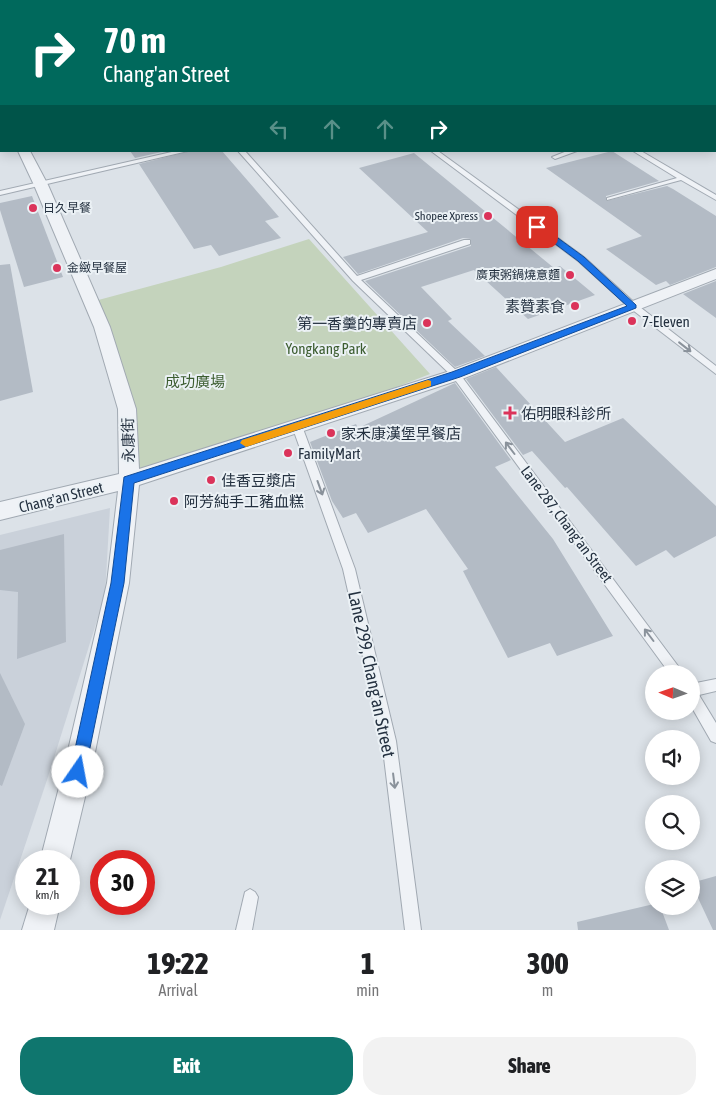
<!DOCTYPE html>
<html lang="en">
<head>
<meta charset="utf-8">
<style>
	:root { --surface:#fff; --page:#f2f2f2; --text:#202124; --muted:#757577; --accent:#0f766e }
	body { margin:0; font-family:"Asap Condensed","Noto Sans TC",sans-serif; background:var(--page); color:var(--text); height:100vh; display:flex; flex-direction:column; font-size:19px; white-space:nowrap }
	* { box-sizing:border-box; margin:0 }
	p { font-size:16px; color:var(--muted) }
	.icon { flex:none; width:28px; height:28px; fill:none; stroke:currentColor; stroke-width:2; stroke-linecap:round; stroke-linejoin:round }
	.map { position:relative; height:930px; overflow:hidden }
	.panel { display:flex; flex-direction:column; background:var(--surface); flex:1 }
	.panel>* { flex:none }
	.hud { position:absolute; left:0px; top:0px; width:716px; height:152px; box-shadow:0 2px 12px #0003; background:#00695c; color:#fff; overflow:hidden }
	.needle { width:32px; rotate:272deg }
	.fabs { position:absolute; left:645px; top:665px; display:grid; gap:10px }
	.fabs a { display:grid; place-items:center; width:55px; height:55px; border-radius:50%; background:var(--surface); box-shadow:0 2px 12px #0003; font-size:25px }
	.speed { position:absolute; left:15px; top:850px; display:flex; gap:10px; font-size:25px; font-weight:700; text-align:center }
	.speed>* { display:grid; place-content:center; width:65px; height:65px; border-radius:50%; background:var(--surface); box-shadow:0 2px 12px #0003; line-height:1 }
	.speed small { font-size:12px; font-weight:400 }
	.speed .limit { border:8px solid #d22; background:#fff; color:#111 }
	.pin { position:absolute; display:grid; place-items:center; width:42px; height:42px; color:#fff; margin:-21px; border-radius:10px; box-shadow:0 2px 8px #0006 }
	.me { position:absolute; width:55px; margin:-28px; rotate:12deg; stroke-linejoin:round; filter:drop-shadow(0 0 4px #0008) }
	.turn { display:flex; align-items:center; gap:18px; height:105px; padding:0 20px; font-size:22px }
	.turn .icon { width:65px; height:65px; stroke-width:2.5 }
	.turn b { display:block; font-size:35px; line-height:42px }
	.lanes { display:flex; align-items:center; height:48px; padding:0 20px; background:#0003; justify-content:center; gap:25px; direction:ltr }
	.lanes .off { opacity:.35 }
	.eta { display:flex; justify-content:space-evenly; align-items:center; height:85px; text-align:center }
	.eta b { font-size:30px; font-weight:800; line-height:35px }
	.cta { display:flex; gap:10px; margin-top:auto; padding:10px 20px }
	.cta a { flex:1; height:58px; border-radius:20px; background:var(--accent); color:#fff; font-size:20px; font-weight:800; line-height:58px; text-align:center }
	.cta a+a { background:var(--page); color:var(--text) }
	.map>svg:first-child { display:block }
	.built { fill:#cad1da }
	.green { fill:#c4d3bc }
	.building { fill:#b3bbc5 }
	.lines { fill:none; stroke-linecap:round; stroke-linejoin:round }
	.lane-casing { stroke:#a1a9b2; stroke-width:2 }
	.street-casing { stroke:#a1a9b2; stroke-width:2 }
	.lane { fill:#eff2f6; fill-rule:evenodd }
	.street { fill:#eff2f6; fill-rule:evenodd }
	.secondary { fill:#fff; fill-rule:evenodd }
	.oneway { stroke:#8a929b }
	.route { fill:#1a73e8; stroke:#114b97 }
	.slow { fill:#f59e0b }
	.poi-dot { fill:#db335a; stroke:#ebf1f5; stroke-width:2 }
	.labels { text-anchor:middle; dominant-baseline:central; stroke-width:4; stroke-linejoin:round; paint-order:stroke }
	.far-poi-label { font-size:12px; fill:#243140; stroke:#ebf1f5; text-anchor:start }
	.poi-label { font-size:15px; fill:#243140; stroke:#ebf1f5; text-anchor:start }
	.park-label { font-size:15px; fill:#3c5d30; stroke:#ebf1f5 }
	.street-label { font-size:15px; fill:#243140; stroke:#ebf1f5 }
	.near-street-label { font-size:18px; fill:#243140; stroke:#ebf1f5 }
</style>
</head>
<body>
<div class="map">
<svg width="716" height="930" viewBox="0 0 716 930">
	<rect width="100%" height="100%" fill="#dce2e8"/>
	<!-- built -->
	<polygon class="built" points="110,508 105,595 48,777 0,920 0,535"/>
	<!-- green -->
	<polygon class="green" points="309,239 430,374 297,426 129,480 125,399 91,302 221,267"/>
	<!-- building -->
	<g class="building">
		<polygon points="130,151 166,151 135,158"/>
		<polygon points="190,151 222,151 279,217 265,221 281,238 219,256 211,245 194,249 139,164"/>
		<polygon points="612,151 659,181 606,196 606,201 667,186 673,189 716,216 716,267 670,285 666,281 656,285 606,249 642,236 546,168"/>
		<polygon points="414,153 554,268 560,266 595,295 528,319 474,270 421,287 452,319 448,321 485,356 455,367 365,281 471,246 471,239 463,238 358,274 343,257 428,232 359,168"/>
		<polygon points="32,196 63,277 24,287 0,210 0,203"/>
		<polygon points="10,264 33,392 0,401 0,265"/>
		<polygon points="716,281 716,318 683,294"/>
		<polygon points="496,367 565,442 623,418 716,506 716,536 674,558 666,550 636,566 567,487 565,488 532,451 523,455 466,379"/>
		<polygon points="455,383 511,460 495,467 553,539 613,636 557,656 550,643 508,658 463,571 468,569 426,509 368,533 356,513 343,518 332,501 310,442 356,424 358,428"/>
		<polygon points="64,534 66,642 17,659 18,592 0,590 0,550"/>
		<polygon points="0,673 25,724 2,786 0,785"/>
		<polygon points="716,876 716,930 713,930 691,883"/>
		<polygon points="654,904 654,906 660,906 669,930 578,930 577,922"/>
	</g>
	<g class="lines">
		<!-- lane casing -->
		<g class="lane-casing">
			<g id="lane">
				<polygon points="228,0 233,0 234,1 229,1"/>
				<rect x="715" y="14" width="1" height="3"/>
				<polygon points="716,111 716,115 715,116 715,112"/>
				<polygon points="176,151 188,151 0,195 0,191"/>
				<polygon points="238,151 245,151 357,276 464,240 470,240 470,244 361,280 459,373 684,674 670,674 453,377 353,281"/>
				<polygon points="431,151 438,151 584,257 636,304 716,366 716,374 630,308 578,261"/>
				<polygon points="567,151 577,151 555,159 552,157"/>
				<polygon points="633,151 641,151 716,195 716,200 681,180 607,200 607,198 677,178"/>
				<polygon points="297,423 302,426 355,569 396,741 421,930 405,930 382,741 343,569 292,426"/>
				<polygon points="716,679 716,691 699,695 716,723 716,743 711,741 691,706 691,684"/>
				<polygon points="250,889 255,892 258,897 252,930 236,930 245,892"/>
			</g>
		</g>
		<!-- street casing -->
		<g class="street-casing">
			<g id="street">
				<polygon points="521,0 533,0 533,1 522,1"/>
				<rect x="715" y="67" width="1" height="7"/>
				<polygon points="18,151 30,151 48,185 110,327 136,409 139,469 450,371 716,269 716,279 462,379 139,485 129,583 91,772 69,864 69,861 40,861 63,772 107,583 118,491 0,520 0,502 119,474 118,409 94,327 34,185"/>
				<polygon points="30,904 60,904 54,930 22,930"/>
			</g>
		</g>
		<!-- lane -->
		<use href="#lane" class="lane"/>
		<!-- street -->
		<use href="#street" class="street"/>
		<!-- secondary -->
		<polygon class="secondary" points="0,99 1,100 1,109 0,109"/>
	</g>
	<!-- one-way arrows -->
	<defs><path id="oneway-shaft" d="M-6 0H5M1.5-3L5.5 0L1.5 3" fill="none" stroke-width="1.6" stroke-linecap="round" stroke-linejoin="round" transform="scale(1.25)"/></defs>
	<g class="oneway">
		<use href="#oneway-shaft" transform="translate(685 347) rotate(38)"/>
		<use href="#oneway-shaft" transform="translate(510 448) rotate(-127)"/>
		<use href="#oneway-shaft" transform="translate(320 488) rotate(70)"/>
		<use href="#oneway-shaft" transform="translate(649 635) rotate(-127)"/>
		<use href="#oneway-shaft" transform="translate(394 781) rotate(83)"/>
	</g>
	<!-- route -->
	<polygon class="route" points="534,225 540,225 584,257 636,305 636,308 460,377 134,483 124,583 85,772 83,777 78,780 72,777 70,772 111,583 124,477 452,372 627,306 578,261 534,228"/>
	<!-- slow -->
	<polygon class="slow" points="428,380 431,381 431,386 246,447 240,443 242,440"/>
	<!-- markers -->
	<g class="poi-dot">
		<circle cx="33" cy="208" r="5"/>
		<circle cx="488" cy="216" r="5"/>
		<circle cx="57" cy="268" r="5"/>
		<circle cx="570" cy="275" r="5"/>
		<circle cx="575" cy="306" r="5"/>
		<circle cx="632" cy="321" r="5"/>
		<circle cx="427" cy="323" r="5"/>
		<path d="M507.5 405.5h5v5h5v5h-5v5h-5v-5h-5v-5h5z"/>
		<circle cx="331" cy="433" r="5"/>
		<circle cx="288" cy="453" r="5"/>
		<circle cx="211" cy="480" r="5"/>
		<circle cx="174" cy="501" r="5"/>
	</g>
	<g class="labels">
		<!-- far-poi labels -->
		<g class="far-poi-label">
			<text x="43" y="208">日久早餐</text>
			<text x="478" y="216" text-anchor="end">Shopee Xpress</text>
			<text x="67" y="268">金緻早餐屋</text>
			<text x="560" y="275" text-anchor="end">廣東粥鍋燒意麵</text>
		</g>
		<!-- poi labels -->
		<g class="poi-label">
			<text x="565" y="306" text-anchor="end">素贊素食</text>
			<text x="642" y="321">7-Eleven</text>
			<text x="417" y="323" text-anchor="end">第一香羹的專賣店</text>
			<text x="521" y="413">佑明眼科診所</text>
			<text x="341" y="433">家禾康漢堡早餐店</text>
			<text x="298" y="453">FamilyMart</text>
			<text x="221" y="480">佳香豆漿店</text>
			<text x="184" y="501">阿芳純手工豬血糕</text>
		</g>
		<!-- park labels -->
		<g class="park-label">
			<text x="326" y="348">Yongkang Park</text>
			<text x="195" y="381">成功廣場</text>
		</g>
		<!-- street labels -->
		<g class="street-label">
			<text transform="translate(128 440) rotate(-91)">永康街</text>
			<text transform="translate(61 497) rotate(-14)">Chang'an Street</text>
			<text transform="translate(567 524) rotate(53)">Lane 287, Chang'an Street</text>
		</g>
		<!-- near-street labels -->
		<g class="near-street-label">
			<text transform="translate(372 674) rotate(78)">Lane 299, Chang'an Street</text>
		</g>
	</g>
</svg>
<div class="fabs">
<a><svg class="needle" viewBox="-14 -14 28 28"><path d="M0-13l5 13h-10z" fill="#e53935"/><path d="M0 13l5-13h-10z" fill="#757577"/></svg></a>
<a><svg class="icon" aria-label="sound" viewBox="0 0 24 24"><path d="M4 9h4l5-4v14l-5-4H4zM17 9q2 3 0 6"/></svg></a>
<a><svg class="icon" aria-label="search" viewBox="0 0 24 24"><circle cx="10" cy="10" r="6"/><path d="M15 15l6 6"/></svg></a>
<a><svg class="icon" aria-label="layers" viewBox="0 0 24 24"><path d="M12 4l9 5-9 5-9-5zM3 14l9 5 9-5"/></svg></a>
</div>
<div class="speed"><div>21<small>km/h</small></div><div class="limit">30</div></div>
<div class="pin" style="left:537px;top:227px;background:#d93025"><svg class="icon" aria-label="arrive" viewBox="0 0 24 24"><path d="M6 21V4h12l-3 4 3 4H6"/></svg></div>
<svg class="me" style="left:78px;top:772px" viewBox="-20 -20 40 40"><circle r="19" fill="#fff"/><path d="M0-13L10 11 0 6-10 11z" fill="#1a73e8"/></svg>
<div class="hud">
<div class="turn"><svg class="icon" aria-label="right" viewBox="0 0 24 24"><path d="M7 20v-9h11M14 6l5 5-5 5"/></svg><div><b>70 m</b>Chang'an Street</div></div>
<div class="lanes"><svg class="icon off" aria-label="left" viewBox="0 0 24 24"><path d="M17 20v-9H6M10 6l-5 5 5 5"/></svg><svg class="icon off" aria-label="ahead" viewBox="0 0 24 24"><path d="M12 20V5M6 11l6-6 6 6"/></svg><svg class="icon off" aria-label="ahead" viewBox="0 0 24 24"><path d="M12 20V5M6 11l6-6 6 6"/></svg><svg class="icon" aria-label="right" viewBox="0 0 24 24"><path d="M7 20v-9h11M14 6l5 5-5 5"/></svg></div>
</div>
</div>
<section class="panel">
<div class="eta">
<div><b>19:22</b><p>Arrival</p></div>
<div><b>1</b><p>min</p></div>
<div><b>300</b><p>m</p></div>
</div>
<div class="cta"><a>Exit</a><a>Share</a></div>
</section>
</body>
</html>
